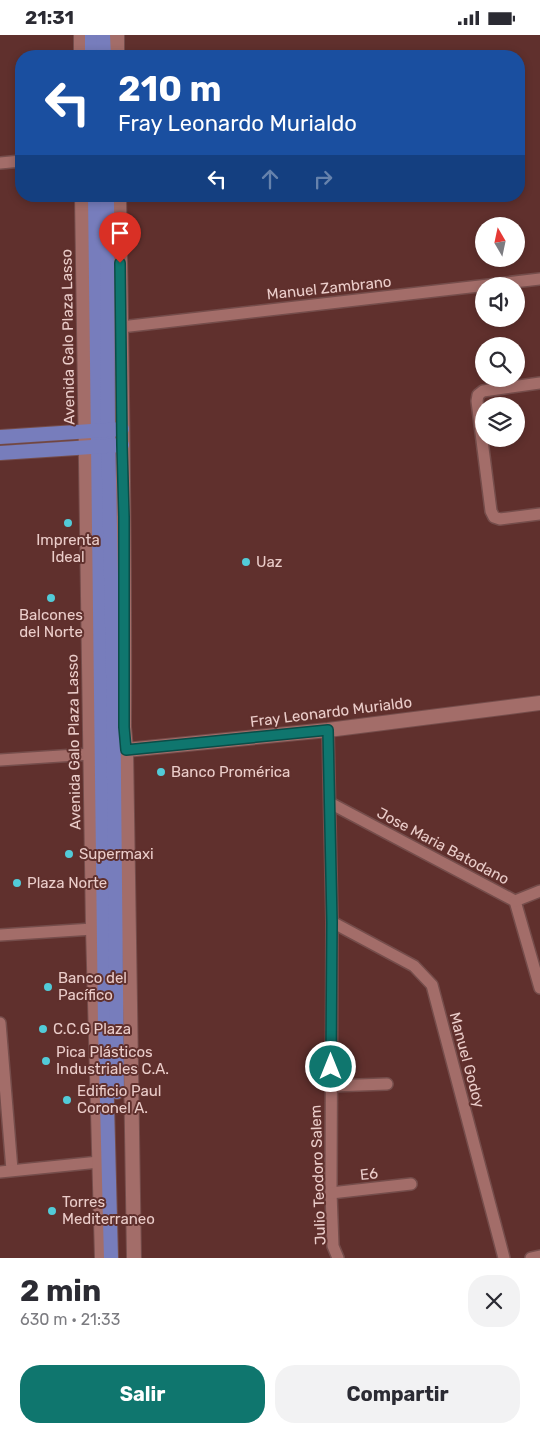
<!DOCTYPE html>
<html lang="es">
<head>
<meta charset="utf-8">
<style>
	:root { --surface:#fff; --page:#f2f2f3; --text:#2b2b33; --muted:#7c7c81; --accent:#0f766e }
	body { margin:0; font-family:Rubik,sans-serif; background:var(--page); color:var(--text); height:100vh; display:flex; flex-direction:column; font-size:19px; white-space:nowrap }
	* { box-sizing:border-box; margin:0 }
	p { font-size:16px; color:var(--muted) }
	.icon { flex:none; width:28px; height:28px; fill:none; stroke:currentColor; stroke-width:2; stroke-linecap:round; stroke-linejoin:round }
	.map { position:relative; height:1223px; overflow:hidden }
	.drawer { display:flex; flex-direction:column; background:var(--surface); flex:1 }
	.drawer>* { flex:none }
	.hud { position:absolute; left:15px; top:15px; width:510px; height:152px; border-radius:20px; box-shadow:0 2px 8px #0003; background:#1a4fa0; color:#fff; overflow:hidden }
	.needle { width:32px; rotate:351deg }
	.tools { position:absolute; left:475px; top:182px; display:grid; gap:10px }
	.tools a { display:grid; place-items:center; width:50px; height:50px; border-radius:50%; background:var(--surface); box-shadow:0 2px 8px #0003; font-size:25px }
	.pin { position:absolute; display:grid; place-items:center; width:42px; height:42px; color:#fff; margin:-51px -21px; border-radius:50% 50% 50% 0; rotate:-45deg; box-shadow:0 0 5px #0007 }
	.pin .icon { rotate:45deg }
	.me { position:absolute; width:55px; margin:-28px; rotate:0deg; stroke-linejoin:round; filter:drop-shadow(0 0 4px #0008) }
	.turn { display:flex; align-items:center; gap:18px; height:105px; padding:0 20px; font-size:22px }
	.turn .icon { width:65px; height:65px; stroke-width:2.5 }
	.turn b { display:block; font-size:35px; line-height:42px }
	.lanes { display:flex; align-items:center; height:48px; padding:0 20px; background:#0003; justify-content:center; gap:25px; direction:ltr }
	.lanes .off { opacity:.35 }
	.round { display:grid; place-items:center; flex:none; width:52px; height:52px; border-radius:20px; background:var(--page) }
	.head { display:flex; align-items:center; justify-content:space-between; height:85px; padding:0 20px }
	h1 { font-size:30px; font-weight:700; line-height:38px }
	.cta { display:flex; gap:10px; margin-top:auto; padding:10px 20px }
	.cta a { flex:1; height:58px; border-radius:20px; background:var(--accent); color:#fff; font-size:20px; font-weight:700; line-height:58px; text-align:center }
	.cta a+a { background:var(--page); color:var(--text) }
	.status { display:flex; justify-content:space-between; align-items:center; height:35px; padding:0 25px; background:var(--surface); direction:ltr }
	.status svg { height:14px; fill:currentColor }
	.map>svg:first-child { display:block }
	.lines { fill:none; stroke-linecap:round; stroke-linejoin:round }
	.minor-casing { stroke:#754d4b; stroke-width:14 }
	.tertiary-casing { stroke:#754d4b; stroke-width:16 }
	.secondary-casing { stroke:#754d4b; stroke-width:16 }
	.primary-casing { stroke:#754d4b; stroke-width:16 }
	.minor { stroke:#a36d69; stroke-width:11 }
	.tertiary { stroke:#a36d69; stroke-width:14 }
	.secondary { stroke:#a36d69; stroke-width:14 }
	.primary { stroke:#777dbc; stroke-width:14 }
	.route-casing { stroke:#0a4d48; stroke-width:12 }
	.route { stroke:#0f766e; stroke-width:9 }
	.poi-dot { fill:#52cbd8; stroke:#60302d; stroke-width:2 }
	.labels { text-anchor:middle; dominant-baseline:central; stroke-width:4; stroke-linejoin:round; paint-order:stroke }
	.street-label { font-size:15px; fill:#ebcdca; stroke:#60302d }
	.poi-label { font-size:15px; fill:#ebcdca; stroke:#60302d; text-anchor:start }
</style>
</head>
<body>
<div class="status"><b>21:31</b><svg viewBox="0 0 49 12"><path d="M0 12V9h3v3zM5 12V6h3v6zM10 12V3h3v9zM15 12V0h3v12zM26 1h20v11H26zM47 4h2v5h-2z"/></svg></div>
<div class="map">
<svg width="540" height="1223" viewBox="0 0 540 1223">
	<rect width="100%" height="100%" fill="#60302d"/>
	<g class="lines">
		<!-- minor casing -->
		<g class="minor-casing">
			<g id="minor">
				<polyline points="0,128 21,126"/>
				<polyline points="121,292 540,244"/>
				<polyline points="540,348 483,356 478,360 477,366 491,476 494,482 500,484 540,479"/>
				<polyline points="328,695 332,887 331,1158 333,1211 338,1223"/>
				<polyline points="0,725 91,719"/>
				<polyline points="330,768 515,866 540,953"/>
				<polyline points="515,866 540,856"/>
				<polyline points="332,887 414,931 432,950 504,1223"/>
				<polyline points="0,900 93,894"/>
				<polyline points="0,988 12,1135"/>
				<polyline points="331,1051 387,1049"/>
				<polyline points="0,1137 99,1127"/>
				<polyline points="331,1158 411,1149"/>
				<polyline points="531,1223 540,1221"/>
			</g>
		</g>
		<!-- tertiary casing -->
		<g class="tertiary-casing">
			<polyline id="tertiary" points="126,715 328,695 540,668"/>
		</g>
		<!-- secondary casing -->
		<g class="secondary-casing">
			<g id="secondary">
				<polyline points="81,0 81,21"/>
				<polyline points="117,0 117,21"/>
				<polyline points="82,161 93,894 102,1223"/>
				<path d="M119 161C122 338 125 515 124 692L126 715 134 1223"/>
			</g>
		</g>
		<!-- primary casing -->
		<g class="primary-casing">
			<g id="primary">
				<polyline points="92,0 92,21"/>
				<polyline points="103,0 104,21"/>
				<polyline points="95,161 105,991 111,1223"/>
				<polyline points="107,161 108,394 113,639 117,1057"/>
				<polyline points="0,402 122,394"/>
				<polyline points="0,418 122,410"/>
			</g>
		</g>
		<!-- minor -->
		<use href="#minor" class="minor"/>
		<!-- tertiary -->
		<use href="#tertiary" class="tertiary"/>
		<!-- secondary -->
		<use href="#secondary" class="secondary"/>
		<!-- primary -->
		<use href="#primary" class="primary"/>
	</g>
	<g class="lines">
		<!-- route casing -->
		<g class="route-casing">
			<polyline id="route" points="120,228 122,410 124,482 124,692 126,715 328,695 332,887 331,1032"/>
		</g>
		<!-- route -->
		<use href="#route" class="route"/>
	</g>
	<!-- markers -->
	<g class="poi-dot">
		<circle cx="68" cy="488" r="5"/>
		<circle cx="246" cy="527" r="5"/>
		<circle cx="51" cy="563" r="5"/>
		<circle cx="161" cy="737" r="5"/>
		<circle cx="69" cy="819" r="5"/>
		<circle cx="17" cy="848" r="5"/>
		<circle cx="48" cy="952" r="5"/>
		<circle cx="43" cy="994" r="5"/>
		<circle cx="46" cy="1026" r="5"/>
		<circle cx="67" cy="1065" r="5"/>
		<circle cx="52" cy="1176" r="5"/>
	</g>
	<g class="labels">
		<!-- street labels -->
		<g class="street-label">
			<text transform="translate(329 253) rotate(-6)">Manuel Zambrano</text>
			<text transform="translate(68 302) rotate(-91)">Avenida Galo Plaza Lasso</text>
			<text transform="translate(331 677) rotate(-7)">Fray Leonardo Murialdo</text>
			<text transform="translate(74 707) rotate(-91)">Avenida Galo Plaza Lasso</text>
			<text transform="translate(443 811) rotate(28)">Jose Maria Batodano</text>
			<text transform="translate(467 1025) rotate(75)">Manuel Godoy</text>
			<text transform="translate(369 1139) rotate(-6)">E6</text>
			<text transform="translate(318 1140) rotate(-92)">Julio Teodoro Salem</text>
		</g>
		<!-- poi labels -->
		<g class="poi-label">
			<text x="68" y="505" text-anchor="middle">Imprenta<tspan x="68" dy="17">Ideal</tspan></text>
			<text x="256" y="527">Uaz</text>
			<text x="51" y="580" text-anchor="middle">Balcones<tspan x="51" dy="17">del Norte</tspan></text>
			<text x="171" y="737">Banco Promérica</text>
			<text x="79" y="819">Supermaxi</text>
			<text x="27" y="848">Plaza Norte</text>
			<text x="58" y="943">Banco del<tspan x="58" dy="17">Pacífico</tspan></text>
			<text x="53" y="994">C.C.G Plaza</text>
			<text x="56" y="1017">Pica Plásticos<tspan x="56" dy="17">Industriales C.A.</tspan></text>
			<text x="77" y="1056">Edificio Paul<tspan x="77" dy="17">Coronel A.</tspan></text>
			<text x="62" y="1167">Torres<tspan x="62" dy="17">Mediterraneo</tspan></text>
		</g>
	</g>
</svg>
<div class="tools">
<a><svg class="needle" viewBox="-14 -14 28 28"><path d="M0-13l5 13h-10z" fill="#e53935"/><path d="M0 13l5-13h-10z" fill="#7c7c81"/></svg></a>
<a><svg class="icon" aria-label="sound" viewBox="0 0 24 24"><path d="M4 9h4l5-4v14l-5-4H4zM17 9q2 3 0 6"/></svg></a>
<a><svg class="icon" aria-label="search" viewBox="0 0 24 24"><circle cx="10" cy="10" r="6"/><path d="M15 15l6 6"/></svg></a>
<a><svg class="icon" aria-label="layers" viewBox="0 0 24 24"><path d="M12 4l9 5-9 5-9-5zM3 14l9 5 9-5"/></svg></a>
</div>
<div class="pin" style="left:120px;top:228px;background:#d93025"><svg class="icon" aria-label="arrive" viewBox="0 0 24 24"><path d="M6 21V4h12l-3 4 3 4H6"/></svg></div>
<svg class="me" style="left:331px;top:1032px" viewBox="-20 -20 40 40"><circle r="17" fill="#0f766e" stroke="#fff" stroke-width="3"/><path d="M0-11L8 9 0 5-8 9z" fill="#fff"/></svg>
<div class="hud">
<div class="turn"><svg class="icon" aria-label="left" viewBox="0 0 24 24"><path d="M17 20v-9H6M10 6l-5 5 5 5"/></svg><div><b>210 m</b>Fray Leonardo Murialdo</div></div>
<div class="lanes"><svg class="icon" aria-label="left" viewBox="0 0 24 24"><path d="M17 20v-9H6M10 6l-5 5 5 5"/></svg><svg class="icon off" aria-label="ahead" viewBox="0 0 24 24"><path d="M12 20V5M6 11l6-6 6 6"/></svg><svg class="icon off" aria-label="right" viewBox="0 0 24 24"><path d="M7 20v-9h11M14 6l5 5-5 5"/></svg></div>
</div>
</div>
<section class="drawer">
<div class="head"><div><h1>2 min</h1><p>630 m · 21:33</p></div><a class="round"><svg class="icon" aria-label="close" viewBox="0 0 24 24"><path d="M6 6l12 12M18 6L6 18"/></svg></a></div>
<div class="cta"><a>Salir</a><a>Compartir</a></div>
</section>
</body>
</html>
